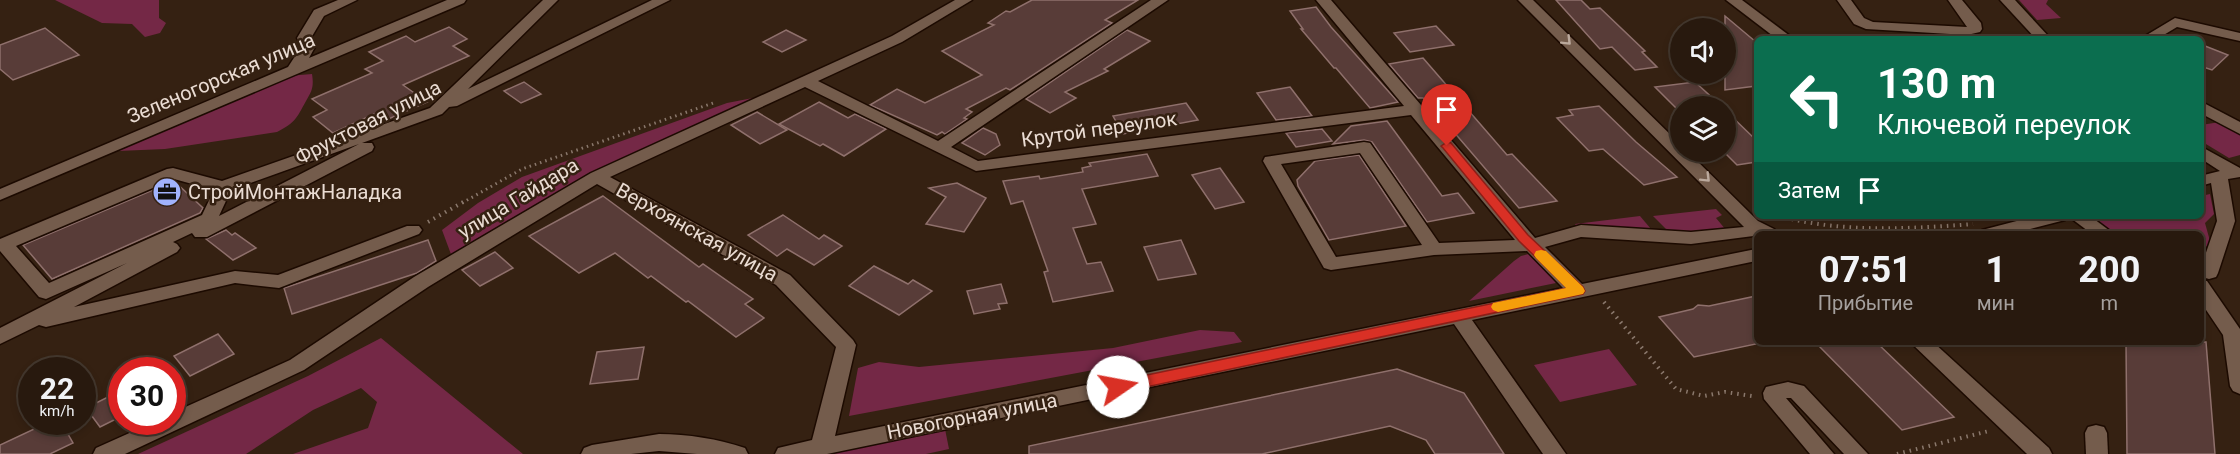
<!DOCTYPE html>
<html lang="ru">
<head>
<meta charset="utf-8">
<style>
	:root { --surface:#28190e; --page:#34261c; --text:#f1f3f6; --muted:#a5a09e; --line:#44382e }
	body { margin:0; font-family:Roboto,sans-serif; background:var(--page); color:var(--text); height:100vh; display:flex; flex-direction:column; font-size:22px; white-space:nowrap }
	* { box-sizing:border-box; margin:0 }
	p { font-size:20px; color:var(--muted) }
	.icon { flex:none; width:33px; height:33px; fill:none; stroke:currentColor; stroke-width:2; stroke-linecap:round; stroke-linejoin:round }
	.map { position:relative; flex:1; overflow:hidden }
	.details { position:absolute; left:1754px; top:231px; width:450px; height:114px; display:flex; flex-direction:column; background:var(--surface); border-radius:9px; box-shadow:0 3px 9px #0003,0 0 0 2px var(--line) }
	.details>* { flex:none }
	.guide { position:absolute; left:1754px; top:36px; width:450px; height:183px; border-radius:9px; box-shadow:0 3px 9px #0003,0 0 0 2px var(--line); background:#0b6e4f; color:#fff; overflow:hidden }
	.controls { position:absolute; left:1670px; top:18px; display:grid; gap:12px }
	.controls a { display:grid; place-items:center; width:66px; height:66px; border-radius:50%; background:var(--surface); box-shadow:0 3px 9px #0003,0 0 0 2px var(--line); font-size:30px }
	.speed { position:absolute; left:18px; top:357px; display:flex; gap:12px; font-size:30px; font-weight:700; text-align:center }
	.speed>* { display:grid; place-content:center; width:78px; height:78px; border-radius:50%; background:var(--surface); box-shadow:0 3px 9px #0003,0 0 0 2px var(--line); line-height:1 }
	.speed small { font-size:15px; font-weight:400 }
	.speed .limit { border:9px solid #d22; background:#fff; color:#111 }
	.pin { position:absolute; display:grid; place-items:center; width:51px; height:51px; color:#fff; margin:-62px -26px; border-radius:50% 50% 50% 0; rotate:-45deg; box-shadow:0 0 6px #0007 }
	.pin .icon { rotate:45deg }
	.me { position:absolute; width:66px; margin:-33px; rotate:78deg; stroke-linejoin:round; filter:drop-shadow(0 0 4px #0008) }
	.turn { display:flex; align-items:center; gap:21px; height:126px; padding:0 24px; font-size:27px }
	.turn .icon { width:78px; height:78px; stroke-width:2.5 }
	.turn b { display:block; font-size:42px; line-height:51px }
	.then { display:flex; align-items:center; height:57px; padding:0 24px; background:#0003; gap:12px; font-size:22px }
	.eta { display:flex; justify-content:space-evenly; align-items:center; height:102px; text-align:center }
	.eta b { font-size:36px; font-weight:700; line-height:42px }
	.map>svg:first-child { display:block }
	.green { fill:#742846 }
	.building { fill:#583c38; stroke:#8f706c; stroke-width:1.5 }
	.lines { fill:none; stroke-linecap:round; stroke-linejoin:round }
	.minor-casing { stroke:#1c0a00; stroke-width:3 }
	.path-far1 { stroke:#8a786c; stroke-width:3; stroke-dasharray:1.5 4; stroke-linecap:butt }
	.path { stroke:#8a786c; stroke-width:4; stroke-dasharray:1.5 5; stroke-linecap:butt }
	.minor { fill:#745c4c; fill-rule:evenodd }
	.oneway { stroke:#bba99d }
	.route { fill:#d93025; stroke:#8d1f18; stroke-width:1.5 }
	.slow { fill:#f59e0b }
	.labels { text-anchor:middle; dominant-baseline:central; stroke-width:5; stroke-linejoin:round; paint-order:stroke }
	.street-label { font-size:20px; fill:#eadcd3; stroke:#352112 }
	.poi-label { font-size:20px; fill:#eadcd3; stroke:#352112; text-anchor:start }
</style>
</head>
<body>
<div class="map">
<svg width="2240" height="454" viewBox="0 0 2240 454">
	<rect width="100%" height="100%" fill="#352112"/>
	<!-- green -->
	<g class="green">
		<polygon points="55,0 159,0 159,18 166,23 160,33 145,37 132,24 102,23"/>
		<polygon points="2019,0 2048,0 2046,4 2061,18 2037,20"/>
		<path d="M312 74C314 87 312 91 306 101 296 119 296 122 277 132L165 149 118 151 288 76Z"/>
		<polygon points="758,97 592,174 452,257 442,230 478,203 522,177 727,103"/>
		<polygon points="2220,122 2240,132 2240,155 2229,158 2201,141 2201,125"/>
		<polygon points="2210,194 2214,214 2205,223 2210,241 2201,255 2200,234 2117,234 2091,221 2112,216 2200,216 2201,196"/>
		<polygon points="1716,209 1722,215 1716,218 1726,230 1670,233 1653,216"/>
		<polygon points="1640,216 1656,235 1578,228 1575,224"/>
		<polygon points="1532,253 1556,283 1469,301 1514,261 1521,256"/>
		<polygon points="1200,330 1234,332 1242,342 849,416 858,368 879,362 919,367 1113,348"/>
		<polygon points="381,338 523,454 293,454 368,428 377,402 361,388 313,410 246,454 138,454 308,376"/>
		<polygon points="1609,349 1637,385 1560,402 1534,365"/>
		<polygon points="945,429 949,449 926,454 820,454"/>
	</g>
	<!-- building -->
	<g class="building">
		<polygon points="1032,0 1138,0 1105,20 1112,23 1010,90 1006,88 966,109 972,112 964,118 967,119 945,134 942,132 937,135 870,105 897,89 925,103 982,75 942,51 994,25 988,23 1006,11 1010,12"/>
		<polygon points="1556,0 1581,0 1590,9 1600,8 1645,51 1642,52 1657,67 1635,70 1612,47 1600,49"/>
		<polygon points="1316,7 1331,27 1398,102 1370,108 1336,68 1334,68 1301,29 1303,29 1290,11"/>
		<polygon points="1725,16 1756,42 1756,86 1725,90"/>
		<polygon points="1436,26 1454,45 1410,52 1394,33"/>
		<polygon points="449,27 467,39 453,46 469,56 403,85 427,102 384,121 374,114 333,133 313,117 327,110 312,99 372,73 365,69 383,61 369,52 406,36 415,42"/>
		<polygon points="45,28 79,55 13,80 0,69 0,45"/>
		<polygon points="786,30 806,40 782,52 763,42"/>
		<polygon points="1127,30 1150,41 1104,69 1108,71 1065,92 1076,98 1050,113 1026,99"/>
		<polygon points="2200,44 2228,55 2212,70 2200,66"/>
		<polygon points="1423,58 1507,155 1512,154 1557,201 1519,208 1429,103 1423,98 1418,98 1389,64"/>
		<polygon points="524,82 541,94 521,103 504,91"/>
		<polygon points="1695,82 1718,103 1680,106 1677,109 1655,87"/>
		<polygon points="1290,87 1312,116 1276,120 1257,93"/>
		<polygon points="819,102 848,118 855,114 886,129 844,156 823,144 820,146 779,124"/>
		<polygon points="1186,103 1198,120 1123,134 1113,116"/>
		<polygon points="1599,106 1636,142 1677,177 1644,185 1603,149 1589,151 1557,118 1573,115 1569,110"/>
		<polygon points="1725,110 1756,140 1756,162 1737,165 1725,153"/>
		<polygon points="757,112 787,130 760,144 731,125"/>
		<polygon points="1387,121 1442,196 1458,193 1474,213 1427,222 1372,142 1364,140 1333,144 1351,126"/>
		<polygon points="983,128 996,134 1000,145 985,155 962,143"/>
		<polygon points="1322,129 1332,141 1296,147 1286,133"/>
		<polygon points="1147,154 1158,176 1082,189 1096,224 1073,228 1087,264 1101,262 1113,291 1053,302 1044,272 1048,271 1023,201 1011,204 1003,181 1039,176 1040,179 1083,172 1082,168 1091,166 1089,163"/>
		<polygon points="1359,155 1406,226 1329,240 1298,186 1297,180 1315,161"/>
		<polygon points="1220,168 1244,202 1215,209 1192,175"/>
		<polygon points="174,181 203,208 200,213 52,279 23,245"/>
		<polygon points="957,183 986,198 964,232 926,224 946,197 929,188"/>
		<polygon points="603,196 699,267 703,264 753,299 745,304 764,318 736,337 688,301 686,302 651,276 648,278 615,253 579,273 529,236"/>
		<polygon points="783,215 819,239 824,235 842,246 814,265 787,249 777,256 748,235"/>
		<polygon points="226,230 232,235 235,233 256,248 233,260 206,239"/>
		<polygon points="428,240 436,261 417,273 292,314 284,288"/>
		<polygon points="1181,240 1196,274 1158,280 1144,247"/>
		<polygon points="495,252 513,268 480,286 462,270"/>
		<polygon points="874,266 908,284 913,280 932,291 899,315 849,286"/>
		<polygon points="1001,284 1007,303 998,304 1000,309 974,314 967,291"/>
		<polygon points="1756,296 1756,344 1694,357 1659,317 1693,309 1698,305 1709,306"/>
		<polygon points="218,334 234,354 190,376 174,356"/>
		<polygon points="1815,342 1876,342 1954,417 1902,430"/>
		<polygon points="2126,342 2206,342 2215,454 2127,454"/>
		<polygon points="644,347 638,379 590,384 597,352"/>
		<polygon points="1397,369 1464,393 1504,454 1435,454 1426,440 1390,426 1262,454 1029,454 1029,446"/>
		<polygon points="122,390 122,416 100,427 86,408"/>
		<polygon points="49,422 61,422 73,443 50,454 0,454 0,445"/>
	</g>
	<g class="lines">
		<!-- minor casing -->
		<g class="minor-casing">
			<g id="minor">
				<polygon points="338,0 357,0 324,16 311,38 315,47 309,58 447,0 466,0 464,3 0,200 0,189 288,67 301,47 297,38 314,10"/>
				<path d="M543 0H558L468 89 652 0H670L457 106 449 107 442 114 362 143H372L374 147 372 151 207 237H195L192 233 173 242 177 244 180 248 177 252 74 307 235 271 278 275 407 226H419L422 230 419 234 279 288 235 283 46 327 39 325 0 344V328L127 263 46 299 39 297 0 251V239L167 169 173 168 222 181 430 108ZM359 144 219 216 231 190ZM174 179 214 190 202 215 49 283 16 246Z"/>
				<path d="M955 0H972L902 42 818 81 938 141 1151 0H1168L951 147 978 161 1404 106 1316 0H1331L1535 238 1581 225 1691 232 1744 227 1518 0H1533L1680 144V152H1688L1758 221 1774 229 1777 233 1691 244 1581 237 1545 247 1582 284 1756 249V261L1472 320 1566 454H1543L1454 324 827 454H775L778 448 812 440 836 347 776 285 597 184 428 287 304 370 125 454H93L96 448 154 422H172V413L290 360 414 277 591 173 892 36ZM805 87 976 171 1411 115 1515 240 1439 243 1370 143 1364 142 1265 157 1263 161 1324 268 1331 270 1434 255 1527 251 1563 288 835 436 856 345 853 340 790 275 610 177ZM1360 153 1422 245 1336 257 1281 164Z"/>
				<polygon points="1726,0 1742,0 1794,39 1777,39"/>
				<polygon points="1837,0 1851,0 1864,18 1873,22 1967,27 1948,0 1962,0 1981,23 1982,29 1980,32 1967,35 1866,29 1854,24"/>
				<polygon points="2000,0 2015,0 2051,39 2036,39"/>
				<polygon points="2175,18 2240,33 2240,41 2177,27 2157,39 2140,39"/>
				<polygon points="2200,101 2240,122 2240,134 2200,113"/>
				<polygon points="2200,146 2240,168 2240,177 2228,179 2235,221 2218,273 2216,277 2209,279 2202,277 2200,270 2217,221 2211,183 2200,186 2200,176 2220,171 2200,158"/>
				<polygon points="2036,216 2068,216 2065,220 2011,234 1979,234 1982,230"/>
				<polygon points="2068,216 2090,216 2114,234 2092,234"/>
				<polygon points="2200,280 2207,281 2240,329 2240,394 2233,391 2230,386 2223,335 2200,301"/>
				<polygon points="1910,342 1933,342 2049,448 2052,454 2027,454"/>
				<polygon points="1788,382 1804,386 1868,454 1844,454 1791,398 1786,398 1834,454 1810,454 1764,399 1763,393 1766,387"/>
				<polygon points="2096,425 2104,427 2107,433 2108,454 2086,454 2085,433 2088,427"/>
				<path d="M659 434C688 434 718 439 745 448L748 454H697L659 451 631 454H581L584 448 592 445Z"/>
			</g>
		</g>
		<!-- path-far1 -->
		<polyline class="path-far1" points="462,203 522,169 716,102"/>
		<!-- path -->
		<g class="path">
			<path d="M1779 216C1843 233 1907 229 1973 224"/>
			<polyline points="428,222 465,201"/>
			<polyline points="1604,302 1676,389 1704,396 1725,392 1752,396"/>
			<polyline points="1897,454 1989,431"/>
		</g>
		<!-- minor -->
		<use href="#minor" class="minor"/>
	</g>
	<!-- one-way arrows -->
	<defs><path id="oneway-chevron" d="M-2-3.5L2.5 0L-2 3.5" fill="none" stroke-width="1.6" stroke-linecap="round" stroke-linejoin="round" transform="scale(1.5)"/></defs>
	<g class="oneway">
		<use href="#oneway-chevron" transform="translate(1567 41) rotate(45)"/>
		<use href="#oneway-chevron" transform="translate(1706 178) rotate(45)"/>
	</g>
	<!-- route -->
	<polygon class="route" points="1447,142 1451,143 1528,235 1583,287 1585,291 1583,294 1118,393 1113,391 1110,387 1113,383 1118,381 1567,288 1519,241 1443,148 1441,146"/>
	<!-- slow -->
	<polygon class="slow" points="1541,250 1546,251 1583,287 1585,291 1583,294 1498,312 1493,310 1491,307 1493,303 1566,288 1536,258 1534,255 1536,251"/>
	<!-- icons -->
	<defs>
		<g id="office-disc" transform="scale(1.5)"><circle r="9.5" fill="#a1b3fd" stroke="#352112"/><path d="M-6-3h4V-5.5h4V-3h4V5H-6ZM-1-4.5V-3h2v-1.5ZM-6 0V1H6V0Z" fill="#111"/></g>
	</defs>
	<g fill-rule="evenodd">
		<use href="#office-disc" x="167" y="192"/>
	</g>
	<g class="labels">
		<!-- street labels -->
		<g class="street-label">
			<text transform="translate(221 78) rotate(-23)">Зеленогорская улица</text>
			<text transform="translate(368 122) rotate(-27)">Фруктовая улица</text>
			<text transform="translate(1099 129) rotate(-8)">Крутой переулок</text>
			<text transform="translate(518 198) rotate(-31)">улица Гайдара</text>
			<text transform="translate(697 232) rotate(29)">Верхоянская улица</text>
			<text transform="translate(972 416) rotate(-11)">Новогорная улица</text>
		</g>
		<!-- poi labels -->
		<g class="poi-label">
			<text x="188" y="192">СтройМонтажНаладка</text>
		</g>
	</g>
</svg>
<div class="controls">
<a><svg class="icon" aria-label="sound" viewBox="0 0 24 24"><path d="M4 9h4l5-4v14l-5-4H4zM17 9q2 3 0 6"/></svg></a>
<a><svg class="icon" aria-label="layers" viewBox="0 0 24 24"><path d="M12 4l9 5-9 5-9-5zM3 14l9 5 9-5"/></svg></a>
</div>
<div class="speed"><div>22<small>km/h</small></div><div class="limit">30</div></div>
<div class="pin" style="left:1447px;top:146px;background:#d93025"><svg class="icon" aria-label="arrive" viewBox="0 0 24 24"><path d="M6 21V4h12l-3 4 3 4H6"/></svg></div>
<svg class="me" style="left:1118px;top:387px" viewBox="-20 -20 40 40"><circle r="19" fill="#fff"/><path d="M0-13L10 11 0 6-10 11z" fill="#d93025"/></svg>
<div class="guide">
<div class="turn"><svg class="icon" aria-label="left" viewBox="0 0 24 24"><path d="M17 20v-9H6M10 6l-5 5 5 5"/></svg><div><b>130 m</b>Ключевой переулок</div></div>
<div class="then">Затем<svg class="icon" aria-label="arrive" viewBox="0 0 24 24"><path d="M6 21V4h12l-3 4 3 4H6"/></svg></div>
</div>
<section class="details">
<div class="eta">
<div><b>07:51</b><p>Прибытие</p></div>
<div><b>1</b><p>мин</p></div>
<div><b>200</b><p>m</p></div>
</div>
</section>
</div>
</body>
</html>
